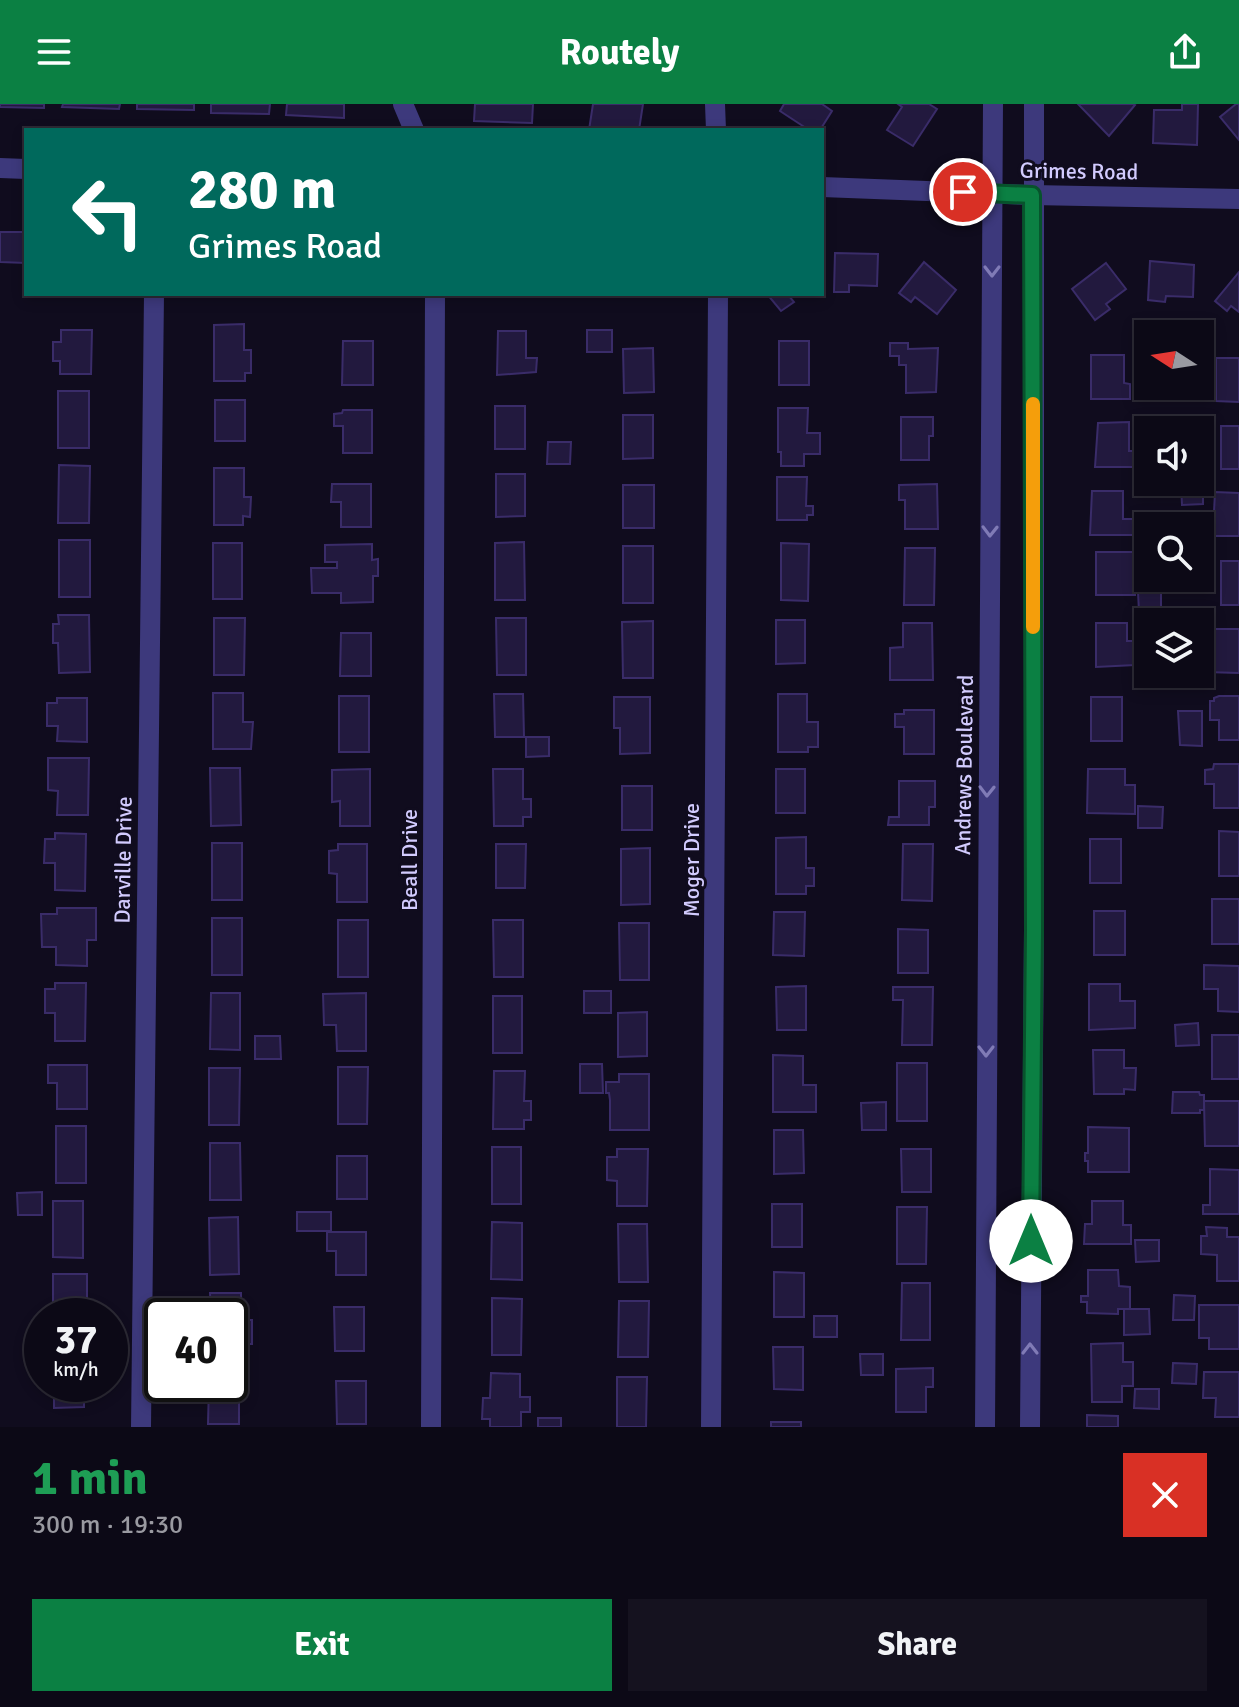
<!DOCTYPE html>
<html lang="en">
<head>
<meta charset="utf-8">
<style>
	:root { --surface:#0c0916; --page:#15121f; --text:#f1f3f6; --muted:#9a9aa1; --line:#2c2a35; --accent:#0b8043 }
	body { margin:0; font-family:Signika,sans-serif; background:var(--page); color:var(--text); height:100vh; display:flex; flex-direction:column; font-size:30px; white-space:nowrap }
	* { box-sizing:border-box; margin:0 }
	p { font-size:26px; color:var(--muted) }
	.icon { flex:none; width:44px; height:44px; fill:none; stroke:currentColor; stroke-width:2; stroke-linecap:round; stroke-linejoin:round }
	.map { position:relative; height:1323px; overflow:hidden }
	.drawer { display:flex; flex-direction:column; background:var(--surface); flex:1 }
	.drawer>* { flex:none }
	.top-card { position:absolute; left:24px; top:24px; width:800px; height:168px; border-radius:0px; box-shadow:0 4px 12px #0003,0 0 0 2px var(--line); background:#00695c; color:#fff; overflow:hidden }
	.needle { width:52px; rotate:282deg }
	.controls { position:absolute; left:1134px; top:216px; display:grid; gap:16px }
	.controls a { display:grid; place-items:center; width:80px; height:80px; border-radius:0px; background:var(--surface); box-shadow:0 4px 12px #0003,0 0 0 2px var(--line); font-size:40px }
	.speed { position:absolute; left:24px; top:1194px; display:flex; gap:16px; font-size:40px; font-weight:700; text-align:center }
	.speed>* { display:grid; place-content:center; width:104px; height:104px; border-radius:50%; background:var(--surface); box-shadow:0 4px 12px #0003,0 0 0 2px var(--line); line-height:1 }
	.speed small { font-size:20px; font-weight:400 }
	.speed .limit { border:4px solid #111; border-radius:12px; background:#fff; color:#111 }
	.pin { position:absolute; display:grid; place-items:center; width:68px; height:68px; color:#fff; margin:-34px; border:4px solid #fff; border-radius:50%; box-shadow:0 2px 8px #0007 }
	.me { position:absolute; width:88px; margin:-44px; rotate:0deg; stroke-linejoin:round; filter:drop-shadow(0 0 6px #0008) }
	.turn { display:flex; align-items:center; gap:28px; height:168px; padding:0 32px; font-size:36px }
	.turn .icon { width:104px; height:104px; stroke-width:2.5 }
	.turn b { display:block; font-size:56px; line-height:68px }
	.round { display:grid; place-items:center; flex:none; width:84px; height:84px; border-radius:0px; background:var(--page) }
	.head { display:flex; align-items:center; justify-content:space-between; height:136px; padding:0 32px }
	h1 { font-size:48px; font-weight:700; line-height:60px; color:#1e9e55 }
	.primary-button { display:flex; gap:16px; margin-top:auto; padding:16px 32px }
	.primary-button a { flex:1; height:92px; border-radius:0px; background:var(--accent); color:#fff; font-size:32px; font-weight:700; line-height:92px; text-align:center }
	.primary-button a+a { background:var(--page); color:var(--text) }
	header { display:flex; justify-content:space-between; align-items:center; height:104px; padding:0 32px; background:var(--accent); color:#fff; font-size:36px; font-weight:700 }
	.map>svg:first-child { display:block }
	.building { fill:#22193e; stroke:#3a2c69; stroke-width:2 }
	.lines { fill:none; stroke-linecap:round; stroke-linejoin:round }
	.minor { stroke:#3d397c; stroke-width:20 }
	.oneway { stroke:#807bb6 }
	.route-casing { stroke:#07532c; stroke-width:20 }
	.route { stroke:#0b8043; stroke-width:14 }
	.slow { stroke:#f59e0b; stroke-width:14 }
	.labels { text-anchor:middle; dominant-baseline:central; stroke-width:6; stroke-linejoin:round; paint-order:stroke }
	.street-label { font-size:22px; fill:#d2cbfe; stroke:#100c1e }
</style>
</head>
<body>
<header><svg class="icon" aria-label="menu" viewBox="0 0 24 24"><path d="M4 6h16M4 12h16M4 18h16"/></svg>Routely<svg class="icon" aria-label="share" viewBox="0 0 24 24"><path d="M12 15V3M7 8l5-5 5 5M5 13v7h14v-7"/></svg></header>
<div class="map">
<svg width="1239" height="1323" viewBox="0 0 1239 1323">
	<rect width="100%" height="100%" fill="#100c1e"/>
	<!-- building -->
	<g class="building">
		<polygon points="0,0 44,0 44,4 0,3"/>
		<polygon points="63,0 120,0 119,5 62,3"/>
		<polygon points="137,0 194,0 194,6 137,5"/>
		<polygon points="211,0 270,0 269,10 211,9"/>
		<polygon points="287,0 344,0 344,14 286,11"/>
		<polygon points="475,0 533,0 532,19 474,17"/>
		<polygon points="593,0 643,0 639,26 589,26"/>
		<polygon points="784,0 822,0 832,7 820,26 809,26 780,7"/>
		<polygon points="898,0 929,0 937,5 913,42 887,26 902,3"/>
		<polygon points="1078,0 1133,0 1135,1 1109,32"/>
		<polygon points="1182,0 1198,0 1197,41 1153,39 1154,6 1182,6"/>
		<polygon points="1236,0 1239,0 1239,36 1220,13"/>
		<polygon points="0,128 26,128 26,159 0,158"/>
		<polygon points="835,149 878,150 877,182 849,181 849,188 834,188"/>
		<polygon points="1150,157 1194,161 1193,193 1166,192 1165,198 1148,196"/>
		<polygon points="924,158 956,186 937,210 915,193 911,198 899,189"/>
		<polygon points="1106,159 1126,185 1106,200 1110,205 1095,216 1072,185"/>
		<polygon points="1239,168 1239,208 1231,202 1227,207 1215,197"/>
		<polygon points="767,190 792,190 789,192 794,198 781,207"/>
		<polygon points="244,220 244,246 251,246 251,269 245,269 245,277 214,277 214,221"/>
		<polygon points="61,226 92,226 91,270 60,270 60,257 53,257 53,238 61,238"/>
		<rect x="587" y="226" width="25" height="22"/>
		<polygon points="498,227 526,227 526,254 537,254 536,268 497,271"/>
		<polygon points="343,237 373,237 373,281 342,281"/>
		<rect x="779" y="237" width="30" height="44"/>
		<polygon points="890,239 908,239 908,245 938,244 936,288 906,289 906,261 899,261 899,252 890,252"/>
		<polygon points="653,244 654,288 624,289 623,245"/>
		<polygon points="1091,251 1124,251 1124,279 1130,280 1130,295 1091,295"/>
		<polygon points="1216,254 1239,254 1239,298 1216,297"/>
		<rect x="58" y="287" width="31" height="57"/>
		<rect x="215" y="296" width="30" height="41"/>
		<rect x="495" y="302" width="30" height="43"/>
		<polygon points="778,304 808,304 807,329 820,329 820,350 804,350 804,362 781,362 781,348 778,348"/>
		<polygon points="343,306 372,306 372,349 343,349 343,322 334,322 334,310 342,309"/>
		<polygon points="623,311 653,311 653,354 623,355"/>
		<polygon points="901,313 933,313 933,332 929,332 929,356 901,356"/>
		<polygon points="1129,318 1129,347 1135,347 1135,363 1095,363 1098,319"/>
		<rect x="1221" y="322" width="18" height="43"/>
		<polygon points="548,338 571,338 570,360 547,360"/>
		<polygon points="59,361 90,362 89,419 58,419"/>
		<polygon points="214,364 244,364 244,393 251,393 250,413 243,412 243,421 214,421"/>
		<polygon points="496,370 525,370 525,412 496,413"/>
		<polygon points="777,373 807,373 806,402 813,402 813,411 807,411 807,416 777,416"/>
		<polygon points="332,380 371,380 371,423 341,423 341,398 331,398"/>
		<polygon points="937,380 938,425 905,425 905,396 899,396 899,381"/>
		<polygon points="1181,380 1203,380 1203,400 1182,401"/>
		<rect x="623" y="381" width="31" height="43"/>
		<polygon points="1092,387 1123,387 1123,415 1135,415 1135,431 1090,431"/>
		<polygon points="1215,388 1239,389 1239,432 1202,432 1202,407 1214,408"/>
		<rect x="59" y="436" width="31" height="57"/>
		<polygon points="524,438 525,496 495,496 495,439"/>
		<rect x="213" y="439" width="29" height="56"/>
		<polygon points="781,439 809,440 808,497 781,496"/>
		<polygon points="372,440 372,456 378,455 378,472 373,472 373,498 341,499 341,489 312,489 311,464 337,464 337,458 325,458 325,441"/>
		<rect x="623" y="442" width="30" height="57"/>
		<polygon points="905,444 935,444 934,501 904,501"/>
		<rect x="1096" y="448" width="39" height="43"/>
		<rect x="1221" y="457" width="18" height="44"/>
		<polygon points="1161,487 1161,508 1139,508 1138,488"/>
		<polygon points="58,511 89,511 90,568 59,569 58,539 53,539 53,520 59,520"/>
		<polygon points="214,514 245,514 244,571 214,571"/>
		<polygon points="496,514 526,514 526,571 497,571"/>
		<polygon points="776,516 805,516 805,559 776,560"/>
		<polygon points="653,517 653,574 623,574 622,518"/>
		<polygon points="903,519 932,519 933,576 890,576 890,544 903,543"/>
		<polygon points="1096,519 1127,519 1127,537 1135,537 1135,561 1096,563"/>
		<polygon points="1206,525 1239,525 1239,569 1206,568"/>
		<polygon points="341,529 371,529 371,572 340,572"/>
		<polygon points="1138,561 1148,561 1148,570 1162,570 1161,580 1138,580"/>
		<polygon points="213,589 243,589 243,618 253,618 251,645 213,645"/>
		<polygon points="494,590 523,590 524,633 495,633"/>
		<polygon points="778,590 807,590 807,618 818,618 818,643 808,643 808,648 778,648"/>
		<rect x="339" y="592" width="30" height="56"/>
		<polygon points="1219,592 1239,592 1239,636 1219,636 1219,616 1210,616 1210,597 1214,597 1214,594"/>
		<polygon points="614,593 650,593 650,649 620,650 620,624 614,624"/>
		<rect x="1091" y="593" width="31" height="44"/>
		<polygon points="57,594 87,594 87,638 57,637 58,622 47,622 47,599 57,599"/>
		<polygon points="904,606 934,606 934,650 904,650 904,623 895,623 895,610 904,610"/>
		<polygon points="1178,607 1202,607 1202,642 1180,641"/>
		<polygon points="526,633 549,633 549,652 526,653"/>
		<polygon points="48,654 89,654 88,711 57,711 58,687 48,686"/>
		<polygon points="1214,660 1239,660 1239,704 1214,704 1214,680 1205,680 1205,666 1213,665"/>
		<polygon points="210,664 240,664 241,721 211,722"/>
		<polygon points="370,665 370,722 340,722 340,697 332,698 332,666"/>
		<polygon points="493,665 523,665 523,695 531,695 531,713 523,713 523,722 494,722"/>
		<rect x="776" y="665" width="29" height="44"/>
		<polygon points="1088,665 1125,665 1125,681 1135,681 1135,710 1087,709"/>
		<polygon points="899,677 935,677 935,703 929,703 929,721 888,721 889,713 899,713"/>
		<rect x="622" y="682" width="30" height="44"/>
		<polygon points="1138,702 1163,703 1162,724 1138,724"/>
		<polygon points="1219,727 1239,728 1239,772 1219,772"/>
		<polygon points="55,729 86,730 85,787 55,786 55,759 44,759 45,735 55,735"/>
		<polygon points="806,733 806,764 814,764 814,782 806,782 806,790 776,790 776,734"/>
		<rect x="1090" y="735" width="31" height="44"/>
		<rect x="212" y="739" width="30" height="57"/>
		<polygon points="338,740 367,740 367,798 337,798 337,770 329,769 329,747 338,746"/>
		<polygon points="496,740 526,740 525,784 496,784"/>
		<polygon points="903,740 933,740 932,797 902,796"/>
		<polygon points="650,744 650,800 621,801 621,745"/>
		<rect x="1212" y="795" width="27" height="45"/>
		<polygon points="57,804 96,804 96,836 87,836 87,862 56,861 56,843 42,843 41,810 57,810"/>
		<rect x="1094" y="807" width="31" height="44"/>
		<polygon points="774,808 805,808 804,852 773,851"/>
		<rect x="212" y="814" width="30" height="57"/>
		<rect x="338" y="816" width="30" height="57"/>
		<polygon points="493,816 523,816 523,873 494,873"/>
		<polygon points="619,819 649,819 649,876 620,876"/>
		<polygon points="898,825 928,826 928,869 898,869"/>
		<polygon points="1204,861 1239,862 1239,908 1218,907 1218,885 1204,885"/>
		<polygon points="55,879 86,879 85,937 55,937 55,909 45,909 45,885 55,885"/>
		<polygon points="1089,880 1120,880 1120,897 1135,897 1135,924 1089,926"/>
		<polygon points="806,882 806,926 777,926 776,883"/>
		<polygon points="893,883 933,883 932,941 902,941 903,896 893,896"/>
		<rect x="584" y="887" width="27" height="22"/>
		<polygon points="211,889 240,889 240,946 210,945"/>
		<polygon points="366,889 366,947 337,947 336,921 324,921 323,890"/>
		<rect x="493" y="892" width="29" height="57"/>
		<polygon points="647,908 647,952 618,953 618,909"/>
		<polygon points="1198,919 1199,941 1176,942 1175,921"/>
		<rect x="1212" y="931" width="27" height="44"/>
		<polygon points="255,932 280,932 281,955 255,955"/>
		<polygon points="1093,946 1124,946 1124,964 1136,964 1135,986 1124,985 1124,990 1094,990"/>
		<polygon points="773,951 803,952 803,981 816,981 816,1008 773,1008"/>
		<rect x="897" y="959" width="30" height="58"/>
		<polygon points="580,960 602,960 603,989 580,989"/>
		<polygon points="48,961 87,961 87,1005 57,1005 57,979 48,979"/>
		<polygon points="338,963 368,963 367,1020 338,1020"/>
		<polygon points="209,964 240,964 239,1021 209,1021"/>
		<polygon points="494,967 525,967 524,997 531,997 531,1016 524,1016 524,1025 493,1025"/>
		<polygon points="619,970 649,970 649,1026 610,1026 610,996 609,989 606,989 606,978 619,978"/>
		<polygon points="1173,988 1199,988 1200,991 1204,991 1204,1006 1200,1006 1200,1009 1172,1009"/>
		<polygon points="1204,997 1239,997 1239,1042 1205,1042"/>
		<polygon points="886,998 886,1026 862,1026 861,999"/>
		<rect x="56" y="1022" width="30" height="57"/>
		<polygon points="1088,1023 1129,1024 1129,1068 1088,1068 1088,1057 1085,1057 1085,1049 1088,1049"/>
		<polygon points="774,1026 803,1026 804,1069 774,1070"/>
		<polygon points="210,1039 240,1039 241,1096 210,1096"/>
		<rect x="492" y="1043" width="29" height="57"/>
		<polygon points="617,1045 648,1045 647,1102 617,1102 617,1077 607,1076 607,1053 617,1053"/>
		<polygon points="901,1045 931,1045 931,1088 902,1088"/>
		<rect x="337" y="1052" width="30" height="43"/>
		<polygon points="1210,1065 1239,1066 1239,1110 1203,1110 1203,1101 1210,1101"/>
		<polygon points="42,1088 42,1111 18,1111 17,1089"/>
		<polygon points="53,1097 83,1097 83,1154 53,1153"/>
		<polygon points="1092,1097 1123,1097 1123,1121 1131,1121 1131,1140 1084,1140 1085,1120 1092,1120"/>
		<rect x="772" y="1100" width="30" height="43"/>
		<polygon points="897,1103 927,1103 926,1160 897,1160"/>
		<rect x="297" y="1108" width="34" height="19"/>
		<polygon points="238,1113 239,1170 210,1171 209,1114"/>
		<polygon points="492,1118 522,1119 522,1176 491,1175"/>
		<polygon points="618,1120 647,1120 648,1178 619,1178"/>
		<polygon points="1206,1123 1227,1124 1227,1133 1239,1133 1239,1177 1217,1177 1217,1151 1201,1150 1201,1132 1207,1132"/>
		<polygon points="327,1128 366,1128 366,1171 336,1171 336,1147 327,1147"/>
		<polygon points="1135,1136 1159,1136 1159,1157 1136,1158"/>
		<polygon points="1088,1166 1118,1166 1119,1182 1130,1183 1130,1205 1118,1205 1118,1210 1087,1209 1087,1198 1081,1198 1081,1192 1088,1192"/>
		<polygon points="774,1168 804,1169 804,1213 774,1213"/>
		<rect x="53" y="1170" width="34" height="42"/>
		<polygon points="902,1179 930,1179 930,1236 901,1236"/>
		<polygon points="210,1189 241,1189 241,1216 252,1216 252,1240 241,1240 241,1245 230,1245 230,1212 211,1212"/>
		<polygon points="1174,1191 1195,1192 1194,1216 1173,1216"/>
		<polygon points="492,1194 522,1195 521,1251 492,1251"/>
		<polygon points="619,1197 649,1197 648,1253 618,1253"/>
		<polygon points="1199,1201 1239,1201 1239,1245 1209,1245 1209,1234 1199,1234"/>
		<polygon points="334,1203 364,1203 364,1247 335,1247"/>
		<polygon points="1124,1205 1149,1205 1150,1230 1124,1231"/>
		<rect x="814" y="1212" width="23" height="21"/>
		<polygon points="1123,1239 1123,1258 1133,1258 1133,1282 1122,1282 1122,1298 1092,1298 1091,1240"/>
		<polygon points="773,1243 803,1243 803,1286 774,1285"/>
		<polygon points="860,1250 883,1250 883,1271 861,1271"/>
		<polygon points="1173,1259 1197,1260 1196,1280 1172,1279"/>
		<polygon points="230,1264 239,1264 239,1320 208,1320 209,1280 230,1280"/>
		<polygon points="933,1264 933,1283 926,1283 926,1308 896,1308 896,1265"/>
		<polygon points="1204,1268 1239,1268 1239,1313 1215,1313 1216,1294 1203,1294"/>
		<polygon points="491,1269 520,1270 520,1293 530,1293 530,1308 521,1308 521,1323 490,1323 490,1315 482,1315 483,1294 490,1294"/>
		<polygon points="617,1273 647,1273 646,1323 617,1323"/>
		<polygon points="336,1277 366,1277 366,1320 337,1320"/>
		<polygon points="54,1280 84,1280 84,1303 54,1304"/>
		<polygon points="1135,1285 1159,1285 1159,1305 1134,1304"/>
		<polygon points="1087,1311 1118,1312 1118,1323 1087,1323"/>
		<rect x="538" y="1314" width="23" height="9"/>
		<rect x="771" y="1318" width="30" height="5"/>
	</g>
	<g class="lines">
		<!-- minor -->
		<g class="minor">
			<polyline points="403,0 414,26"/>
			<polyline points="715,0 716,26"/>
			<polyline points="0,64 26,65"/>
			<polyline points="822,83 1032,91 1239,95"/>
			<polyline points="141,1323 154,190"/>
			<polyline points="431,1323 435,190"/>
			<polyline points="711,1323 718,190"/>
			<polyline points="985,1323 993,0"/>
			<polyline points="1030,1323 1034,826 1034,0"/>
		</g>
	</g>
	<!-- one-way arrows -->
	<defs><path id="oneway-chevron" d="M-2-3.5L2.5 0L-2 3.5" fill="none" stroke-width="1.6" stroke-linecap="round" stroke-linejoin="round" transform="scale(2)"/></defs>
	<g class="oneway">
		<use href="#oneway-chevron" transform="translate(992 167) rotate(90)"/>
		<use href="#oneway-chevron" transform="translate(990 427) rotate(91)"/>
		<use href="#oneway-chevron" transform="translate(987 687) rotate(91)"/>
		<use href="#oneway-chevron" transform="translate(986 947) rotate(90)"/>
		<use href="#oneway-chevron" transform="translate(1030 1245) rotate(-90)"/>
	</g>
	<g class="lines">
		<!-- route casing -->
		<g class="route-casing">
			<polyline id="route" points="963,88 1032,91 1034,826 1031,1137"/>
		</g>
		<!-- route -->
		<use href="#route" class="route"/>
		<!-- slow -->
		<polyline class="slow" points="1033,300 1033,523"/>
	</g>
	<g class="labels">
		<!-- street labels -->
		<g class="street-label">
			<text transform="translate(1079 67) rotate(1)">Grimes Road</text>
			<text transform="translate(964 661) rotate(-89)">Andrews Boulevard</text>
			<text transform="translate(123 756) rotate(-89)">Darville Drive</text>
			<text transform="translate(409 756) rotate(-90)">Beall Drive</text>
			<text transform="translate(691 756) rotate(-90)">Moger Drive</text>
		</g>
	</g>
</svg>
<div class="controls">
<a><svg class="needle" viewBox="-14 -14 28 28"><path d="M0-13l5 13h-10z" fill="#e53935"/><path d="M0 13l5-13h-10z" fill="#9a9aa1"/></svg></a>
<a><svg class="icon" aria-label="sound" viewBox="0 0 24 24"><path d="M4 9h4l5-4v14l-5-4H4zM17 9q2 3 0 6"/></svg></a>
<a><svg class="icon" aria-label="search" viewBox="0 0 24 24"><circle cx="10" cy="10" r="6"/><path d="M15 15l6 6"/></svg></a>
<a><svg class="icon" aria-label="layers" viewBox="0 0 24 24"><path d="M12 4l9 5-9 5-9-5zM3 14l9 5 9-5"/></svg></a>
</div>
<div class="speed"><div>37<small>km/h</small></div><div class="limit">40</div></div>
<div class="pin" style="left:963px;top:88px;background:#d93025"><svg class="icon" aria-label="arrive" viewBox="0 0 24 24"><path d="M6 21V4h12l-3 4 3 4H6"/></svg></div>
<svg class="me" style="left:1031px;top:1137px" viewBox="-20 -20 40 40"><circle r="19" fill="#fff"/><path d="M0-13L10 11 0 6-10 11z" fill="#0b8043"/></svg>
<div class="top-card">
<div class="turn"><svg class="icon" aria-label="left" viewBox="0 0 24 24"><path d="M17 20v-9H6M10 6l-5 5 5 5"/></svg><div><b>280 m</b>Grimes Road</div></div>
</div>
</div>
<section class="drawer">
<div class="head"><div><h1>1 min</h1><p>300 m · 19:30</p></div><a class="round" style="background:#d93025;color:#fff"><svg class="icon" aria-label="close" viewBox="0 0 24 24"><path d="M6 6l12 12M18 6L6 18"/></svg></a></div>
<div class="primary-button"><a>Exit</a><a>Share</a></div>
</section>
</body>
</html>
